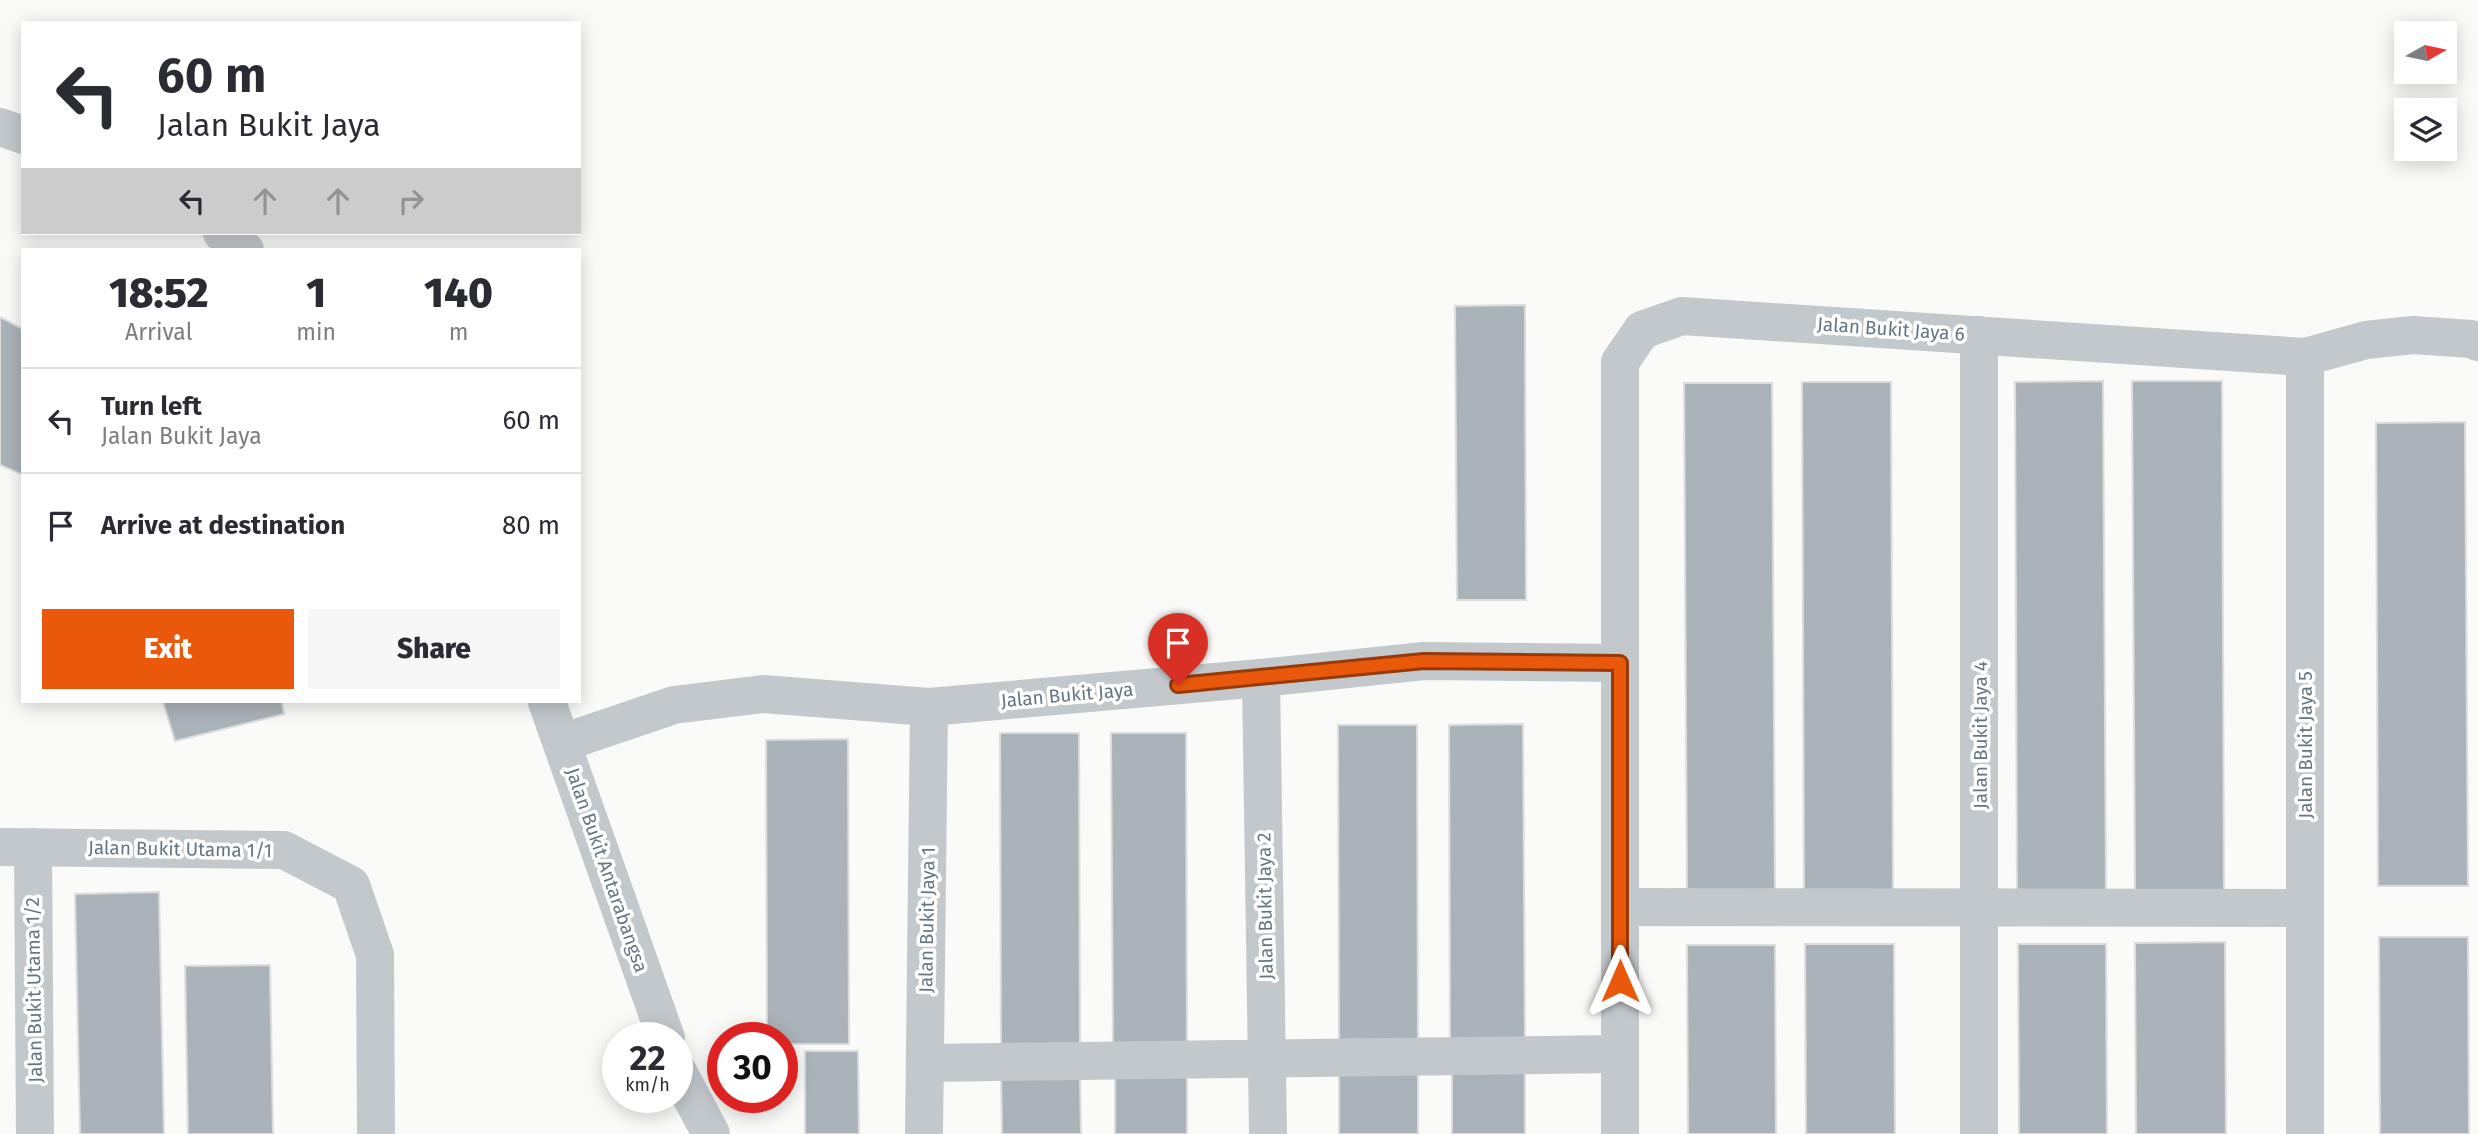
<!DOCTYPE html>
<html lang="en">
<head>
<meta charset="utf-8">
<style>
	:root { --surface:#fff; --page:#f7f7f7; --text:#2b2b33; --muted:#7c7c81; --line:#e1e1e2; --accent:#ea580c }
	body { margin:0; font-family:"Fira Sans",sans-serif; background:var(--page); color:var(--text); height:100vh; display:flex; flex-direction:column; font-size:26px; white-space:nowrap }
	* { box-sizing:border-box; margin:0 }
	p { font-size:23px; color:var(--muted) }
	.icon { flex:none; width:38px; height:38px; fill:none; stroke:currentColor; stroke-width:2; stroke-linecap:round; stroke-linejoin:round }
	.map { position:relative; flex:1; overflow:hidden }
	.drawer { position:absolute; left:21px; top:248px; width:560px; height:455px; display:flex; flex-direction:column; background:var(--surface); border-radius:0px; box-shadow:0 4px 18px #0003 }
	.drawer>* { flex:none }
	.top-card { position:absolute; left:21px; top:21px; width:560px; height:214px; border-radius:0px; box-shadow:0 4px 18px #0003; background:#fff; color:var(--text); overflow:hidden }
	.needle { width:46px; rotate:81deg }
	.controls { position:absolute; left:2394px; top:21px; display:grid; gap:14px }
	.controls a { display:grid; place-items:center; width:63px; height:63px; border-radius:0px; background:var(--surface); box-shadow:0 4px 18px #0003; font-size:35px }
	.speed { position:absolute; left:602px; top:1022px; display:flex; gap:14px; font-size:35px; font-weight:700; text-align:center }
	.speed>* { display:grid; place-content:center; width:91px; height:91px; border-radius:50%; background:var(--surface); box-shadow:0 4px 18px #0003; line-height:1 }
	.speed small { font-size:18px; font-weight:400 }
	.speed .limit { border:10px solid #d22; background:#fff; color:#111 }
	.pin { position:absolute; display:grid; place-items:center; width:60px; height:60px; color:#fff; margin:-72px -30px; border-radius:50% 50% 50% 0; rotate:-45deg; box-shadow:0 0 7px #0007 }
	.pin .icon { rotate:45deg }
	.me { position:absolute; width:77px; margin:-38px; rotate:0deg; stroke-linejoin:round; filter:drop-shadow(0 0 5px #0008) }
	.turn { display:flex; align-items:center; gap:24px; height:147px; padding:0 21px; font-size:32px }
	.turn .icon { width:91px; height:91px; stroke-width:2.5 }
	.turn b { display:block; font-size:49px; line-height:60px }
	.lanes { display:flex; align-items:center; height:66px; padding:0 21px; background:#0003; justify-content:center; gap:35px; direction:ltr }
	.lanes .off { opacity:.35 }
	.eta { display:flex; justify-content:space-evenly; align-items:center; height:119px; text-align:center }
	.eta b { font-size:42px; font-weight:800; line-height:49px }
	.cta { display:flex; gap:14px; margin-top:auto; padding:14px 21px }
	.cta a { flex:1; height:80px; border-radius:0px; background:var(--accent); color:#fff; font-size:28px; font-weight:800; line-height:80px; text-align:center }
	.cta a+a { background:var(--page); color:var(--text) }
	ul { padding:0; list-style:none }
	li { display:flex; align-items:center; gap:21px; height:105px; padding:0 21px; border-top:2px solid var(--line) }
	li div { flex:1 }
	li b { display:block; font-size:26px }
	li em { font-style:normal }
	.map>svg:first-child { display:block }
	.building { fill:#aab3b9; stroke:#dcdcda; stroke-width:2 }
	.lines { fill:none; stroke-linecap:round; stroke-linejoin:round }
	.minor { stroke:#c3c8cc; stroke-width:38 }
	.route-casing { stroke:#983908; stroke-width:18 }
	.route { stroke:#ea580c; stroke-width:12 }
	.labels { text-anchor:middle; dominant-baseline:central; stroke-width:7; stroke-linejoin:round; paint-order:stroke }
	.street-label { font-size:19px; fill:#657683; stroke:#fff }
</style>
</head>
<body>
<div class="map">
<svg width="2478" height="1134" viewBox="0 0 2478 1134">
	<rect width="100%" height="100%" fill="#fafaf8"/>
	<!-- building -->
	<g class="building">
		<polygon points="1525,305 1526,600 1457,600 1455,306"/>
		<polygon points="0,317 23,329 23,475 0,465"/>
		<polygon points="2103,381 2106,892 2017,893 2015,382"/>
		<polygon points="2132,381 2222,381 2224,892 2135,892"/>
		<polygon points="1802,382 1891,382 1893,893 1804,893"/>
		<polygon points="1684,383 1772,383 1775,894 1687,894"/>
		<polygon points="2465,422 2468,886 2378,886 2376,423"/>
		<polygon points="163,702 282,702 284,714 175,741"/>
		<polygon points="1523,724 1525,1043 1450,1043 1449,725"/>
		<polygon points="1338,725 1417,725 1418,1043 1339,1043"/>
		<polygon points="1000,733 1079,733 1080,1051 1001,1052"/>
		<polygon points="1111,733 1186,733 1187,1051 1113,1051"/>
		<polygon points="848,739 849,1044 782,1044 782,1038 767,1038 766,740"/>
		<polygon points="159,892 164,1134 80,1134 75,894"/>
		<polygon points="2379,937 2468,937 2469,1134 2380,1134"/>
		<polygon points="2225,942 2226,1134 2136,1134 2135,943"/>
		<polygon points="1805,944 1894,944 1895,1134 1806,1134"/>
		<polygon points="2018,944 2106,944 2107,1134 2019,1134"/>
		<polygon points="1687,945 1775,945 1776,1134 1688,1134"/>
		<polygon points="270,965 273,1134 188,1134 185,966"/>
		<polygon points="805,1051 858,1051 859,1134 805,1134"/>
		<rect x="1452" y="1067" width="73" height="67"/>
		<rect x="1339" y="1068" width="79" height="66"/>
		<polygon points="1001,1076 1080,1076 1081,1134 1002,1134"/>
		<rect x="1115" y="1076" width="72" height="58"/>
	</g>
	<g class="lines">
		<!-- minor -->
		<g class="minor">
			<polyline points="0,127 23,135"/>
			<polyline points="222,233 245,250"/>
			<polyline points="1261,678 1268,1134"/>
			<polyline points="547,702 666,1038"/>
			<polyline points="562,743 674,705 763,694 929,707 1261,678 1424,661 1620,663"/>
			<polyline points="0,847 284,850 351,885 375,955 376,1134"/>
			<polyline points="33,847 35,1134"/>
			<polyline points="1620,907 2305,908"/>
			<polyline points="925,1063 1620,1054"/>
			<polyline points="677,1070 711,1134"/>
			<polyline points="924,1134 929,707"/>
			<polyline points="1620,1134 1620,362 1642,330 1682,316 2305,357 2366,340 2413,335 2471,339 2478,342"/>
			<polyline points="1979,1134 1979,335"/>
			<polyline points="2305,1134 2305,357"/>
		</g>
	</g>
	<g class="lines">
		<!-- route casing -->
		<g class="route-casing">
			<polyline id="route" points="1178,685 1424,661 1620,663 1620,981"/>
		</g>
		<!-- route -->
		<use href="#route" class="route"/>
	</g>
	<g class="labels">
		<!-- street labels -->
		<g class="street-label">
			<text transform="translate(1891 329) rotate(4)">Jalan Bukit Jaya 6</text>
			<text transform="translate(1067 695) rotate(-5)">Jalan Bukit Jaya</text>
			<text transform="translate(1980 735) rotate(-90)">Jalan Bukit Jaya 4</text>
			<text transform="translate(2305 745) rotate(-90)">Jalan Bukit Jaya 5</text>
			<text transform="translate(180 849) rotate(1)">Jalan Bukit Utama 1/1</text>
			<text transform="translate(607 870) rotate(71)">Jalan Bukit Antarabangsa</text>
			<text transform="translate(1265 906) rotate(-91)">Jalan Bukit Jaya 2</text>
			<text transform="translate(927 920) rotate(-89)">Jalan Bukit Jaya 1</text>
			<text transform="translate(34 990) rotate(-91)">Jalan Bukit Utama 1/2</text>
		</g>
	</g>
</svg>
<div class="controls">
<a><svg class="needle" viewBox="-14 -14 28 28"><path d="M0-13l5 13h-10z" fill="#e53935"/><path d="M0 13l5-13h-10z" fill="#7c7c81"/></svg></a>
<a><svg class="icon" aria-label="layers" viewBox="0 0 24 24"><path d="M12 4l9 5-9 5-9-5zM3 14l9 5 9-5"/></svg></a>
</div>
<div class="speed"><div>22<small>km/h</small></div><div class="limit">30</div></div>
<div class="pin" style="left:1178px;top:685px;background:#d93025"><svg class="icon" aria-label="arrive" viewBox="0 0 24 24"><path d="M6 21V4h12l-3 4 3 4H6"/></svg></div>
<svg class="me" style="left:1620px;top:981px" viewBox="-20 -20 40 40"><path d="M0-17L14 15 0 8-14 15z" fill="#ea580c" stroke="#fff" stroke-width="4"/></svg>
<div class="top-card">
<div class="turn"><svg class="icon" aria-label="left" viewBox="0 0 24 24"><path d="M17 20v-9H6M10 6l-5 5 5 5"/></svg><div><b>60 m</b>Jalan Bukit Jaya</div></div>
<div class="lanes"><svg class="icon" aria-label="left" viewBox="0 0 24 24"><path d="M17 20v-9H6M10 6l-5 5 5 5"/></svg><svg class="icon off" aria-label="ahead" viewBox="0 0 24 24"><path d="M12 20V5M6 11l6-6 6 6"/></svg><svg class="icon off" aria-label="ahead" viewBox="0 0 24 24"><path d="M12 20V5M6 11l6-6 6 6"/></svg><svg class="icon off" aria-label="right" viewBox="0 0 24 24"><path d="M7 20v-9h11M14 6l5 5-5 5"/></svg></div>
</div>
<section class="drawer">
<div class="eta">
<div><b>18:52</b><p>Arrival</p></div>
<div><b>1</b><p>min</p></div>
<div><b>140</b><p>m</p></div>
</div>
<ul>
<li><svg class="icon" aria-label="left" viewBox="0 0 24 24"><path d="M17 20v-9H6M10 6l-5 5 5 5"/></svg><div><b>Turn left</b><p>Jalan Bukit Jaya</p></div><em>60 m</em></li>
<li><svg class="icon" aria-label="arrive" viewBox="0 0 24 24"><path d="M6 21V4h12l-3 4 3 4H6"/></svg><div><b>Arrive at destination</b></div><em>80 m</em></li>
</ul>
<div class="cta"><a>Exit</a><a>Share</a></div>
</section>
</div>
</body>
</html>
